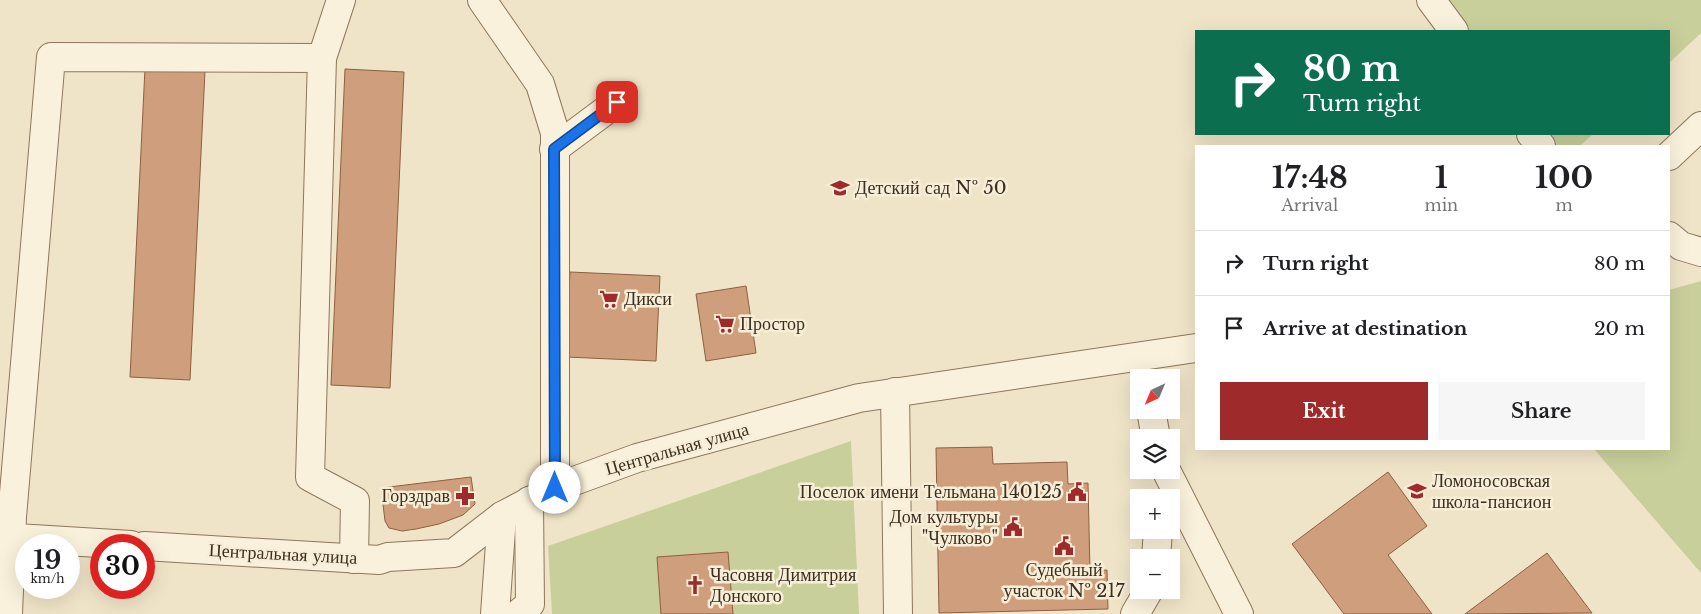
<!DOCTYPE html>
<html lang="en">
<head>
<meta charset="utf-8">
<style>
	:root { --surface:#fff; --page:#f6f6f6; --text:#202124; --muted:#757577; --line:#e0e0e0; --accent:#9e2a2b }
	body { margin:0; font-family:"Libre Baskerville",serif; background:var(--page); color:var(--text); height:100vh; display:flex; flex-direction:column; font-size:19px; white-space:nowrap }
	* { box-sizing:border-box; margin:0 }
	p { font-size:16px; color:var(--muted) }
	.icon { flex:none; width:28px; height:28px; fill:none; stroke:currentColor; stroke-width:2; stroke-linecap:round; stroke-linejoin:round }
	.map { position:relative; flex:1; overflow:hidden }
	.details { position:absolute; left:1195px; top:145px; width:475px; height:305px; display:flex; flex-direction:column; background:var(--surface); border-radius:0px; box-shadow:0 5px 20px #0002 }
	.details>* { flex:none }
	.top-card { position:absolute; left:1195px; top:30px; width:475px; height:105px; border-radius:0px; box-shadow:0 5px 20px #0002; background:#0b6e4f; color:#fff; overflow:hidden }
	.needle { width:32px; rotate:224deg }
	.fabs { position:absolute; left:1130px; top:369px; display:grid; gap:10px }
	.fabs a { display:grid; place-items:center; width:50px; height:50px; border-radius:0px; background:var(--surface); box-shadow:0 5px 20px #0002; font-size:25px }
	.speed { position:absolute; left:15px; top:534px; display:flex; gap:10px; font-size:25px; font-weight:700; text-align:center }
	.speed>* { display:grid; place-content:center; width:65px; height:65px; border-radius:50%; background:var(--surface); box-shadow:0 5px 20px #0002; line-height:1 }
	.speed small { font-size:12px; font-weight:400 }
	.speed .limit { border:8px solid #d22; background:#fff; color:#111 }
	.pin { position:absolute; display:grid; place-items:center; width:42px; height:42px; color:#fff; margin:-21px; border-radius:10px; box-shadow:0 2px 8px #0006 }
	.me { position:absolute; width:55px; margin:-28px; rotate:0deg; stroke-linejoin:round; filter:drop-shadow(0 0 4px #0008) }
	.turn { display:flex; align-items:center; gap:18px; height:105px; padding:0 25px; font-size:22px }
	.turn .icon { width:65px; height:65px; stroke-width:2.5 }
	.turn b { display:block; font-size:35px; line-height:42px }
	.eta { display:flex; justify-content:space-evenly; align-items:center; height:85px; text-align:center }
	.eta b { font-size:30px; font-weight:700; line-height:35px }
	.action { display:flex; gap:10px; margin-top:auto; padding:10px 25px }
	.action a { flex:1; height:58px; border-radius:0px; background:var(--accent); color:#fff; font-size:20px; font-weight:700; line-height:58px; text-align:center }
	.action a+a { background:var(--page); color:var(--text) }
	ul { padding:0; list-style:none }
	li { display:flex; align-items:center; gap:15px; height:65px; padding:0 25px; border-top:1px solid var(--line) }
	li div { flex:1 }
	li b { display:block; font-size:19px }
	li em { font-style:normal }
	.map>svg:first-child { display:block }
	.green { fill:#c9cf9b }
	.building { fill:#cf9f7d; stroke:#8d5f41 }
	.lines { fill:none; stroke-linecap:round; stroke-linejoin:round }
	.minor-casing { stroke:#8d765c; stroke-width:30 }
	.minor { stroke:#faf1dc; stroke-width:28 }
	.route-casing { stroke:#114b97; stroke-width:12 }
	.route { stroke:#1a73e8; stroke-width:9 }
	.labels { text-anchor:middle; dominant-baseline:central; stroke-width:5; stroke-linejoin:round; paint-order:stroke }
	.poi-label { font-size:18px; fill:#3d2e20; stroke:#f7eed8; text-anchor:start }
	.street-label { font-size:18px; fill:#3d2e20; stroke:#f7eed8 }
</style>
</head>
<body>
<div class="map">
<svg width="1701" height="614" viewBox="0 0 1701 614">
	<rect width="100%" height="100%" fill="#f0e4c8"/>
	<!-- green -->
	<g class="green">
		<polygon points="1445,0 1701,0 1701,33 1669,63 1669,31 1469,31"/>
		<polygon points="1548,134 1593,134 1580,146 1557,146"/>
		<polygon points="1701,281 1701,573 1594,449 1669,449 1669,290"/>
		<polygon points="851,441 859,614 552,614 548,546"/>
	</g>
	<!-- building -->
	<g class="building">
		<polygon points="145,68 205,71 190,380 130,377"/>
		<polygon points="345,69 404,72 390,388 331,385"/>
		<polygon points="570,272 660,276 656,361 566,357"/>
		<polygon points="746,286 756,353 706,361 696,294"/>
		<polygon points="992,447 993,464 1067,462 1068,484 1088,483 1090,571 1107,570 1108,609 939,613 936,448"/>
		<polygon points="1388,472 1427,526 1388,555 1432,614 1344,614 1292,544"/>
		<polygon points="471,477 475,504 463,515 439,524 416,529 402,531 389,528 385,521 381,488"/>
		<polygon points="728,552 733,614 661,614 657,557"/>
		<polygon points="1547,553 1592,613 1465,614"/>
	</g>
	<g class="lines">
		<!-- minor casing -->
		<g class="minor-casing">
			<g id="minor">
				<polyline points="482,0 540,84 555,133 555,488"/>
				<polyline points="1431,0 1454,31"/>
				<polyline points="322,58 310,477 355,501 354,559"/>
				<polyline points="1531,134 1541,146"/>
				<polyline points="554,149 617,102"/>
				<polyline points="1669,156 1701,126"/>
				<polyline points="1669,236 1681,246 1701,252"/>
				<polyline points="895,392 898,614"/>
				<polyline points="1151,410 1156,438"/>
				<polyline points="1166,470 1239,614"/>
				<polyline points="0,537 131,545"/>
				<polyline points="144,546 379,560 388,557 454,553 502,516 555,488 637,458 859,398 1196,348"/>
				<polyline points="1156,558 1158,530"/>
				<polyline points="8,614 12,517 51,57 322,58 341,0"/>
				<polyline points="495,614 502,516"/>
				<polyline points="518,614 530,604 529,501"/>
				<polyline points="1135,614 1149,590"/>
			</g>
		</g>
		<!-- minor -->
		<use href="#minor" class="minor"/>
	</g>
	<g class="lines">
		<!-- route casing -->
		<g class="route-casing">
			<polyline id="route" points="555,488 554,149 617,102"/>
		</g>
		<!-- route -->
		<use href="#route" class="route"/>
	</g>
	<!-- icons -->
	<defs>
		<g id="school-bare" transform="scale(1.5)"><path d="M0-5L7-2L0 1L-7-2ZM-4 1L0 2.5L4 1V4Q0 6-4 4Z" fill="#9e2a2b" stroke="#f7eed8" stroke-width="2.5" paint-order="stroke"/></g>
		<g id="supermarket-bare" transform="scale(1.5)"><path d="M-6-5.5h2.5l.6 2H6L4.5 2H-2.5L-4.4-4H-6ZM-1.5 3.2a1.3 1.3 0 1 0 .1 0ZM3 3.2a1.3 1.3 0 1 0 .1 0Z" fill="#9e2a2b" stroke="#f7eed8" stroke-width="2.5" paint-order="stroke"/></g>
		<g id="civic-bare" transform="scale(1.5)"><path d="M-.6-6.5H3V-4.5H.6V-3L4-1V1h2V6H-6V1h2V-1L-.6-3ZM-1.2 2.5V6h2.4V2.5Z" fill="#9e2a2b" stroke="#f7eed8" stroke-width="2.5" paint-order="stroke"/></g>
		<g id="pharmacy-bare" transform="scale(1.5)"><path d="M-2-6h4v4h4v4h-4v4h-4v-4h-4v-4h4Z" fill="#9e2a2b" stroke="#f7eed8" stroke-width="2.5" paint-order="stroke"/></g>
		<g id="church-bare" transform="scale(1.5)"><path d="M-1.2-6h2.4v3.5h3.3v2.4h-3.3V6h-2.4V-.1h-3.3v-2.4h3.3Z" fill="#9e2a2b" stroke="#f7eed8" stroke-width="2.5" paint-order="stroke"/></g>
	</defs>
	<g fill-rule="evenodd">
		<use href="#school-bare" x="840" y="188"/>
		<use href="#supermarket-bare" x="609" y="299"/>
		<use href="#supermarket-bare" x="725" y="324"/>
		<use href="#school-bare" x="1417" y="491"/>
		<use href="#civic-bare" x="1077" y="492"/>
		<use href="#pharmacy-bare" x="465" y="496"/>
		<use href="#civic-bare" x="1013" y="527"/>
		<use href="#civic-bare" x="1064" y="546"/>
		<use href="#church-bare" x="695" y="585"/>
	</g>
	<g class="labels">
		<!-- poi labels -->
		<g class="poi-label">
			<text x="855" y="188">Детский сад № 50</text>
			<text x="624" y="299">Дикси</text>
			<text x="740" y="324">Простор</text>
			<text x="1432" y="481">Ломоносовская<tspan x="1432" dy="21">школа-пансион</tspan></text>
			<text x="1062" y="492" text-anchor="end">Поселок имени Тельмана 140125</text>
			<text x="450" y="496" text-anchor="end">Горздрав</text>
			<text x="998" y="517" text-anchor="end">Дом культуры<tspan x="998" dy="21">"Чулково"</tspan></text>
			<text x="1064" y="570" text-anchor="middle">Судебный<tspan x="1064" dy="21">участок № 217</tspan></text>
			<text x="710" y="575">Часовня Димитрия<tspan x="710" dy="21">Донского</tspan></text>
		</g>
		<!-- street labels -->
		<g class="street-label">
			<text transform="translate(677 449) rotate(-16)">Центральная улица</text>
			<text transform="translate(283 554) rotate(3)">Центральная улица</text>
		</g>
	</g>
</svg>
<div class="fabs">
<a><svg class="needle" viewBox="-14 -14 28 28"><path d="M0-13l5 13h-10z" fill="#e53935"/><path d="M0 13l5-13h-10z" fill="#757577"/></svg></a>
<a><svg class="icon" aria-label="layers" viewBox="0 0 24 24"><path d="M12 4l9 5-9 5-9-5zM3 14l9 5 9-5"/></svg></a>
<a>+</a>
<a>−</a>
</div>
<div class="speed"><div>19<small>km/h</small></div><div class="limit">30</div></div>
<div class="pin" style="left:617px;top:102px;background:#d93025"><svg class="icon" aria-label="arrive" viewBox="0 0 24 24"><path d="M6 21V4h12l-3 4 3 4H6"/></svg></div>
<svg class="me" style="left:555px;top:488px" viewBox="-20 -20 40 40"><circle r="19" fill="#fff"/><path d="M0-13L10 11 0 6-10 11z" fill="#1a73e8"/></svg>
<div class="top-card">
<div class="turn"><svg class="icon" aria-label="right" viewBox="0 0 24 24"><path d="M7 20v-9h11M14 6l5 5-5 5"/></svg><div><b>80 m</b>Turn right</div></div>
</div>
<section class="details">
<div class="eta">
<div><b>17:48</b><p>Arrival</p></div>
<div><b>1</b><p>min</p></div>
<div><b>100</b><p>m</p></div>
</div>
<ul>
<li><svg class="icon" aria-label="right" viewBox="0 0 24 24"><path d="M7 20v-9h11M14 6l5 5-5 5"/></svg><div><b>Turn right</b></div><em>80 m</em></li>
<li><svg class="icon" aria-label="arrive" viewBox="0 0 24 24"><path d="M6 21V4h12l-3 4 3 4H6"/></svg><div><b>Arrive at destination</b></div><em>20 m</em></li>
</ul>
<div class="action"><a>Exit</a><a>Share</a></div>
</section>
</div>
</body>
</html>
